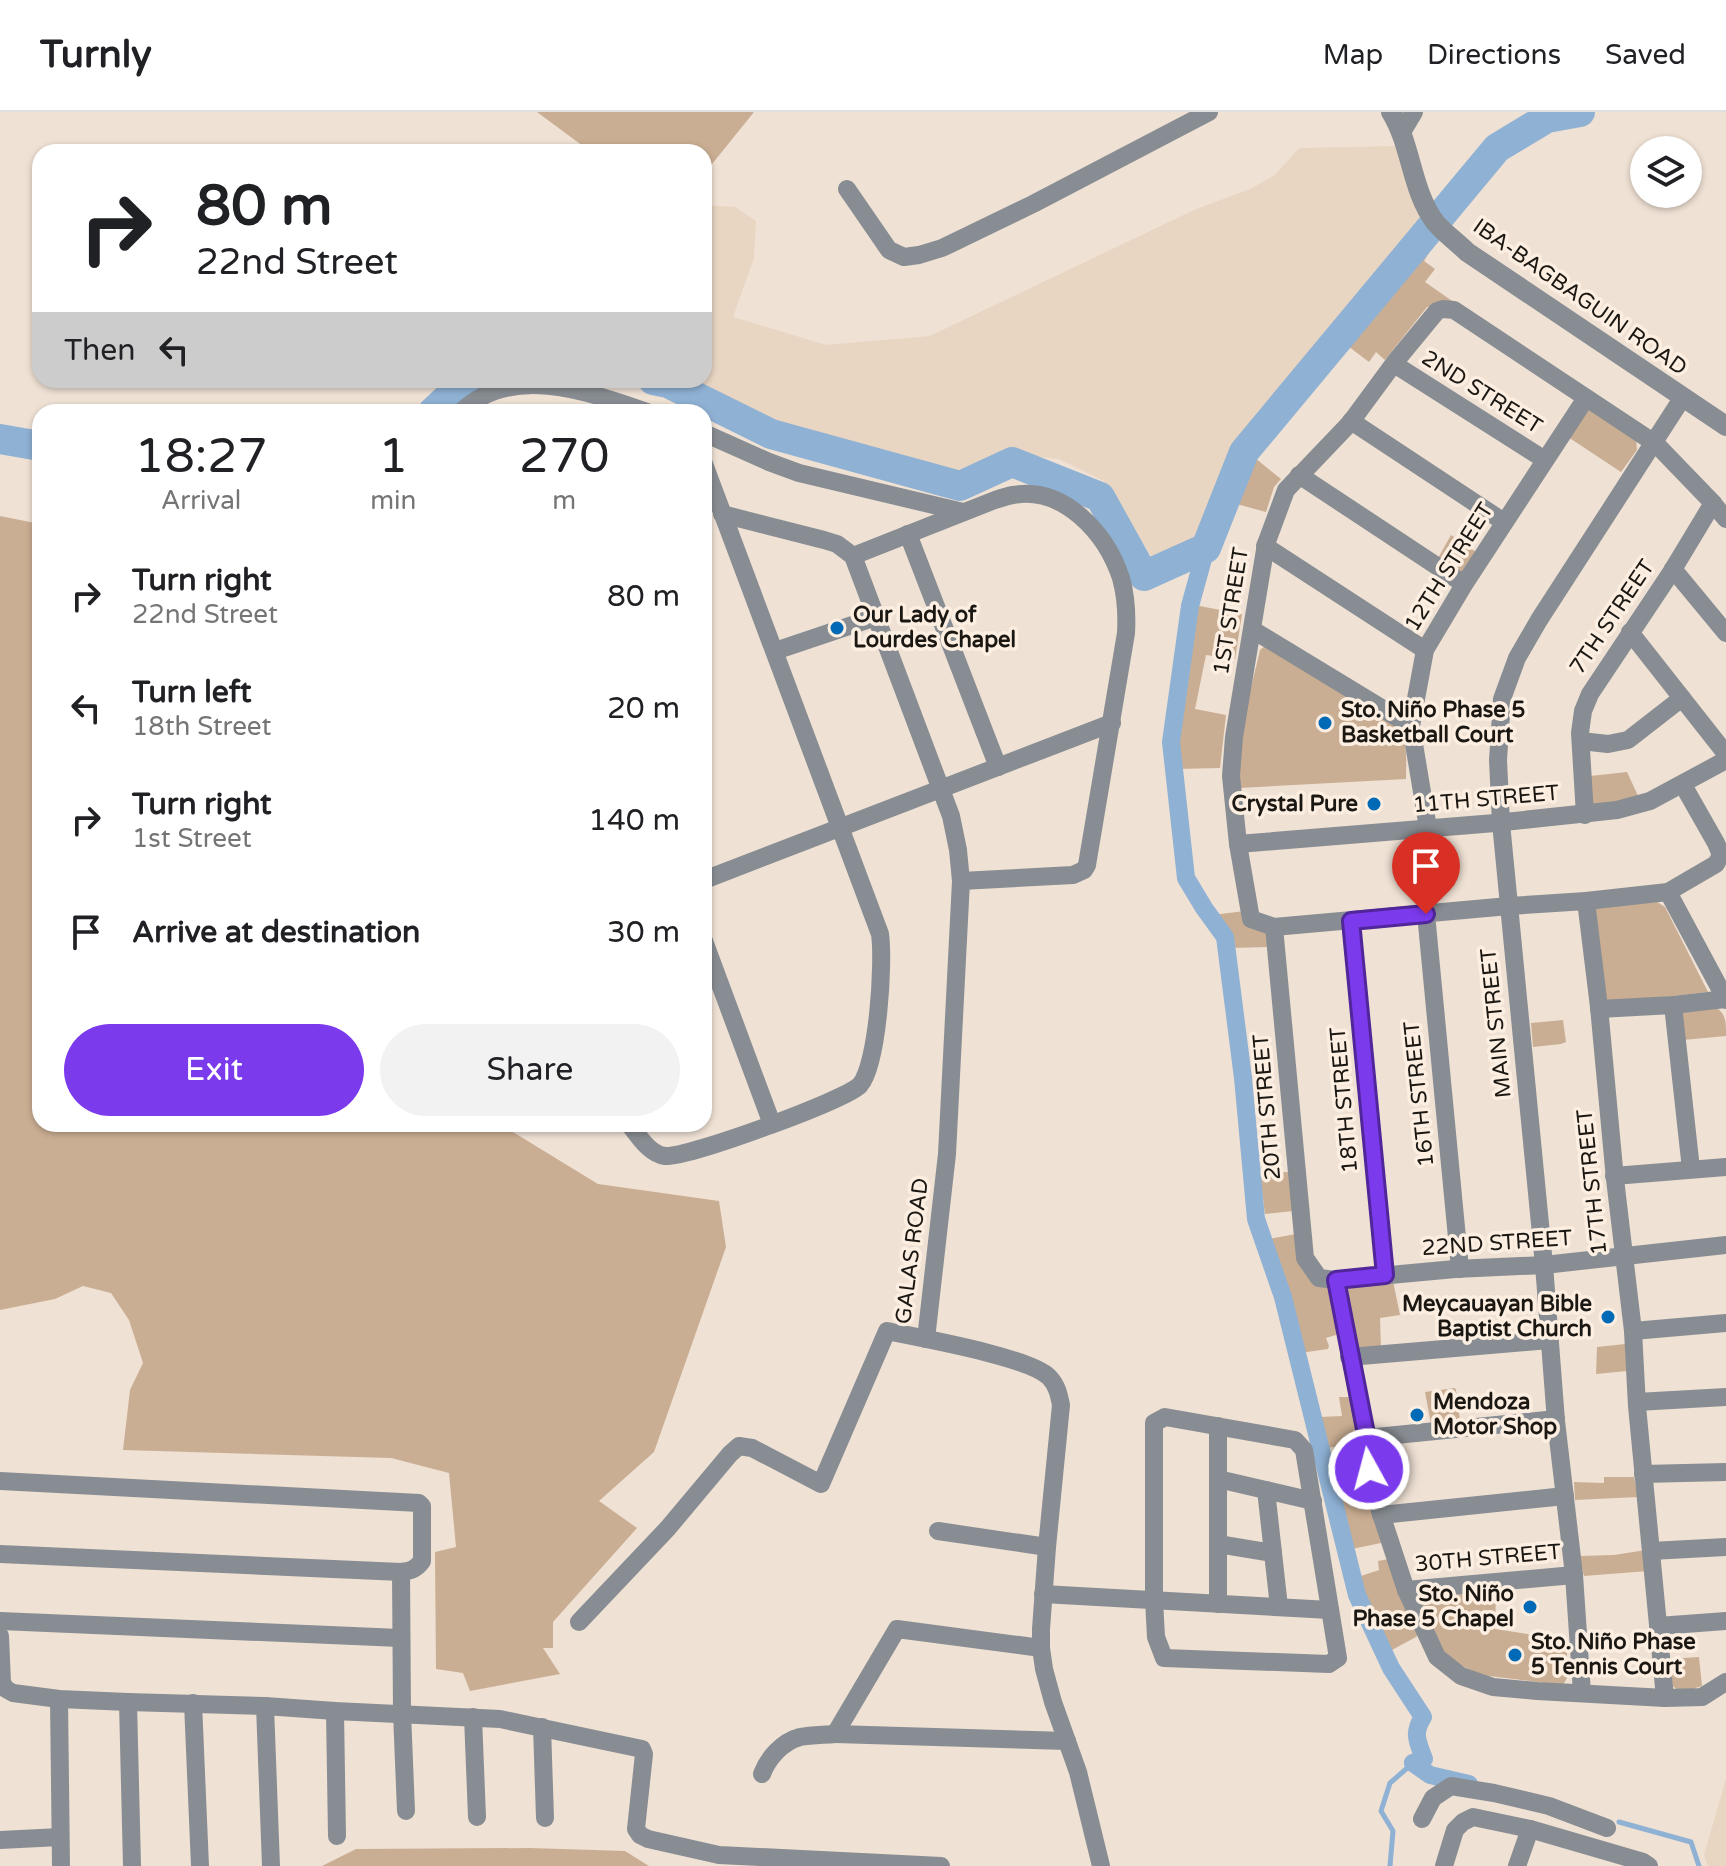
<!DOCTYPE html>
<html lang="en">
<head>
<meta charset="utf-8">
<style>
	:root { --surface:#fff; --page:#f2f2f2; --text:#202124; --muted:#757577; --line:#e0e0e0; --accent:#7c3aed }
	body { margin:0; font-family:"Varela Round",sans-serif; background:var(--page); color:var(--text); height:100vh; display:flex; flex-direction:column; font-size:30px; white-space:nowrap }
	* { box-sizing:border-box; margin:0 }
	p { font-size:26px; color:var(--muted) }
	.icon { flex:none; width:44px; height:44px; fill:none; stroke:currentColor; stroke-width:2; stroke-linecap:round; stroke-linejoin:round }
	.map { position:relative; flex:1; overflow:hidden }
	.sheet { position:absolute; left:32px; top:292px; width:680px; height:728px; display:flex; flex-direction:column; background:var(--surface); border-radius:24px; box-shadow:0 2px 6px #0004 }
	.sheet>* { flex:none }
	.guide { position:absolute; left:32px; top:32px; width:680px; height:244px; border-radius:24px; box-shadow:0 2px 6px #0004; background:#fff; color:var(--text); overflow:hidden }
	.fabs { position:absolute; left:1630px; top:24px; display:grid; gap:16px }
	.fabs a { display:grid; place-items:center; width:72px; height:72px; border-radius:50%; background:var(--surface); box-shadow:0 2px 6px #0004; font-size:40px }
	.pin { position:absolute; display:grid; place-items:center; width:68px; height:68px; color:#fff; margin:-82px -34px; border-radius:50% 50% 50% 0; rotate:-45deg; box-shadow:0 0 8px #0007 }
	.pin .icon { rotate:45deg }
	.me { position:absolute; width:88px; margin:-44px; rotate:353deg; stroke-linejoin:round; filter:drop-shadow(0 0 6px #0008) }
	.turn { display:flex; align-items:center; gap:28px; height:168px; padding:0 32px; font-size:36px }
	.turn .icon { width:104px; height:104px; stroke-width:2.5 }
	.turn b { display:block; font-size:56px; line-height:68px }
	.then { display:flex; align-items:center; height:76px; padding:0 32px; background:#0003; gap:16px; font-size:30px }
	.eta { display:flex; justify-content:space-evenly; align-items:center; height:136px; text-align:center }
	.eta b { font-size:48px; font-weight:600; line-height:56px }
	.primary-button { display:flex; gap:16px; margin-top:auto; padding:16px 32px }
	.primary-button a { flex:1; height:92px; border-radius:48px; background:var(--accent); color:#fff; font-size:32px; font-weight:600; line-height:92px; text-align:center }
	.primary-button a+a { background:var(--page); color:var(--text) }
	ul { padding:0; list-style:none }
	li { display:flex; align-items:center; gap:24px; height:112px; padding:0 32px }
	li div { flex:1 }
	li b { display:block; font-size:30px }
	li em { font-style:normal }
	header { display:flex; align-items:center; gap:48px; box-sizing:border-box; height:112px; padding:0 40px; background:var(--surface); border-bottom:2px solid var(--line) }
	header strong { font-size:38px }
	nav { display:flex; gap:44px; margin-inline-start:auto; font-size:28px }
	.map>svg:first-child { display:block }
	.built { fill:#e8d5c2 }
	.green { fill:#caae93 }
	.lines { fill:none; stroke-linecap:round; stroke-linejoin:round }
	.stream { stroke:#8fb1d4; stroke-width:5 }
	.canal { stroke:#8fb1d4; stroke-width:18 }
	.river { stroke:#8fb1d4; stroke-width:30 }
	.minor { stroke:#888d93; stroke-width:18 }
	.tertiary { stroke:#888d93; stroke-width:20 }
	.route-casing { stroke:#51269a; stroke-width:20 }
	.route { stroke:#7c3aed; stroke-width:14 }
	.poi-dot { fill:#006ab6; stroke:#fceee1; stroke-width:3 }
	.labels { text-anchor:middle; dominant-baseline:central; stroke-width:7; stroke-linejoin:round; paint-order:stroke }
	.street-label { font-size:22px; fill:#1b1712; stroke:#fceee1 }
	.poi-label { font-size:22px; font-weight:bold; fill:#1b1712; stroke:#fceee1; text-anchor:start }
</style>
</head>
<body>
<header>
<strong>Turnly</strong>
<nav><a>Map</a><a>Directions</a><a>Saved</a></nav>
</header>
<div class="map">
<svg width="1726" height="1754" viewBox="0 0 1726 1754">
	<rect width="100%" height="100%" fill="#efe1d4"/>
	<!-- built -->
	<g class="built">
		<polygon points="1396,34 1426,110 1233,337 1193,432 1155,450 1104,369 1059,347 1007,341 952,360 790,317 701,272 689,268 704,268 704,93 735,95 756,109 754,146 733,205 826,233 930,224 1194,98 1250,77 1275,63 1299,36"/>
		<polygon points="1726,1667 1726,1754 1708,1754 1704,1743"/>
	</g>
	<!-- green -->
	<g class="green">
		<polygon points="537,0 754,0 704,62 704,40 591,40"/>
		<polygon points="1427,123 1434,132 1424,149 1435,157 1425,170 1455,191 1427,195 1385,248 1376,240 1369,250 1340,228"/>
		<polygon points="1589,296 1636,326 1637,338 1621,360 1568,325"/>
		<polygon points="1250,342 1281,367 1274,375 1266,400 1233,391 1237,365"/>
		<polygon points="0,404 40,412 40,1012 500,1012 598,1072 719,1089 726,1135 654,1340 599,1389 637,1416 553,1510 553,1536 543,1536 560,1562 470,1579 463,1561 436,1557 435,1440 456,1435 449,1361 391,1346 123,1338 130,1278 143,1251 129,1208 111,1181 83,1174 55,1187 0,1198"/>
		<polygon points="1451,423 1476,440 1461,465 1437,448"/>
		<polygon points="1194,493 1242,502 1235,547 1206,543 1195,597 1226,603 1220,656 1177,657 1174,629"/>
		<path d="M1265 534 1400 616C1408 631 1406 650 1406 667L1240 676C1232 642 1252 574 1260 538Z"/>
		<polygon points="1627,660 1639,686 1591,697 1590,664"/>
		<polygon points="1657,790 1665,795 1708,880 1610,891 1602,884 1593,796"/>
		<polygon points="1245,799 1269,819 1268,835 1229,836 1227,824 1212,803"/>
		<path d="M1714 894C1726 902 1726 908 1726 924L1683 928 1680 898Z"/>
		<polygon points="1563,908 1566,930 1561,932 1533,935 1531,911"/>
		<polygon points="1289,1060 1293,1099 1265,1102 1260,1061"/>
		<polygon points="1296,1122 1331,1173 1339,1222 1326,1226 1329,1234 1328,1237 1300,1241 1268,1127"/>
		<polygon points="1393,1169 1400,1203 1380,1206 1381,1236 1358,1240 1346,1175"/>
		<polygon points="1625,1232 1627,1259 1596,1262 1597,1235"/>
		<polygon points="1455,1276 1456,1278 1460,1309 1431,1312 1425,1280"/>
		<polygon points="1339,1285 1349,1285 1362,1331 1326,1336 1320,1305 1342,1304"/>
		<polygon points="1604,1365 1634,1365 1638,1385 1575,1388 1574,1370 1604,1371"/>
		<polygon points="1368,1382 1381,1431 1352,1437 1336,1387"/>
		<polygon points="1646,1438 1648,1459 1584,1464 1579,1444 1614,1443"/>
		<polygon points="1389,1447 1419,1521 1416,1525 1379,1545 1355,1466 1379,1458 1378,1449"/>
		<polygon points="1496,1480 1495,1517 1567,1528 1567,1566 1563,1573 1481,1563 1466,1556 1443,1541 1414,1482"/>
		<polygon points="1699,1545 1702,1574 1692,1577 1678,1578 1668,1571 1668,1547"/>
		<polygon points="530,1736 625,1739 649,1754 322,1754 356,1737"/>
	</g>
	<g class="lines">
		<!-- stream -->
		<g class="stream">
			<polyline points="1619,1710 1691,1730 1699,1754"/>
			<polyline points="1390,1754 1393,1719 1381,1699 1390,1671 1413,1651"/>
		</g>
		<!-- canal -->
		<g class="canal">
			<path d="M1206 436 1190 494 1171 630 1186 766 1204 796 1225 825 1243 966 1256 1107 1283 1185 1357 1483 1391 1556 1423 1605C1412 1622 1418 1630 1424 1647L1413 1651"/>
			<polyline points="1413,1651 1430,1663 1469,1672"/>
		</g>
		<!-- river -->
		<g class="river">
			<polyline points="653,268 668,271 771,322 960,374 1012,350 1100,385 1144,464 1206,436 1244,340 1497,36 1547,6 1580,0"/>
			<polyline points="433,300 467,268"/>
			<polyline points="0,327 40,334"/>
		</g>
		<!-- minor -->
		<g class="minor">
			<polyline points="1402,20 1414,0"/>
			<polyline points="847,77 889,138 904,145 919,143 942,136 1033,92 1209,0"/>
			<polyline points="1394,252 1545,348"/>
			<path d="M461 300C511 251 589 280 647 300"/>
			<polyline points="1351,309 1504,410"/>
			<polyline points="704,321 769,350 799,361 963,400"/>
			<polyline points="1299,363 1464,472"/>
			<polyline points="722,402 824,428 837,432 853,444 951,704 958,738 961,769 947,1042 926,1227"/>
			<polyline points="908,422 998,655"/>
			<polyline points="1265,434 1425,538"/>
			<path d="M853 444 995 388C1001 386 1007 384 1013 383 1064 374 1106 421 1121 466 1126 484 1127 503 1126 521L1087 753 1084 758 1073 763 961 769"/>
			<polyline points="1673,457 1726,521"/>
			<polyline points="1253,518 1411,614"/>
			<polyline points="1630,520 1726,642"/>
			<polyline points="775,539 876,505"/>
			<polyline points="1581,629 1608,632 1628,628 1682,586"/>
			<polyline points="1683,673 1716,731 1721,743 1716,752 1668,780 1586,789 1509,794 1274,815 1251,807 1238,732 1231,664 1234,625 1266,432 1286,378 1350,311 1395,250 1437,199 1443,197 1454,198 1656,332 1711,389 1726,407"/>
			<polyline points="1585,703 1580,621 1583,599 1590,582 1672,459 1713,391"/>
			<polyline points="1428,716 1411,614 1425,538 1465,471 1586,286"/>
			<polyline points="1238,732 1495,711 1617,698 1650,689 1726,648"/>
			<polyline points="704,768 1112,611"/>
			<polyline points="1668,780 1726,888"/>
			<polyline points="1586,789 1599,895 1615,1067 1633,1219 1637,1294 1665,1586"/>
			<polyline points="1426,802 1460,1157"/>
			<polyline points="1351,809 1385,1163"/>
			<polyline points="1274,815 1305,1146 1319,1166 1336,1168 1455,1157 1544,1153 1726,1133"/>
			<polyline points="704,829 772,1012"/>
			<polyline points="1673,893 1691,1057"/>
			<polyline points="1599,897 1673,893 1726,887"/>
			<path d="M629 1012C638 1023 649 1042 665 1044 687 1046 846 988 860 973 878 952 884 850 880 822L704 352"/>
			<polyline points="1614,1064 1726,1055"/>
			<polyline points="1336,1168 1366,1326 1369,1357 1380,1399 1406,1478 1437,1545 1461,1564 1493,1575 1537,1579 1665,1586 1702,1585 1726,1570"/>
			<polyline points="1633,1219 1726,1211"/>
			<polyline points="1349,1245 1549,1228"/>
			<polyline points="1637,1290 1726,1285"/>
			<polygon points="1165,1305 1295,1328 1304,1338 1338,1546 1329,1552 1164,1546 1156,1525 1154,1488 1154,1311"/>
			<polyline points="1218,1314 1218,1492"/>
			<polyline points="1366,1326 1556,1307"/>
			<polyline points="1643,1362 1726,1360"/>
			<polyline points="1218,1367 1313,1389"/>
			<path d="M0 1369 419 1391 422 1394V1449C416 1457 411 1459 401 1460L402 1601 406 1699"/>
			<polyline points="1266,1378 1279,1495"/>
			<polyline points="1381,1403 1565,1384"/>
			<polyline points="938,1419 1047,1435"/>
			<polyline points="1218,1432 1273,1441"/>
			<polyline points="1651,1439 1726,1435"/>
			<polyline points="0,1442 401,1460"/>
			<polyline points="1406,1478 1574,1463"/>
			<polyline points="1043,1482 1330,1498"/>
			<polyline points="0,1509 400,1526"/>
			<path d="M579 1510 668 1416 730 1342 739 1334 752 1336 821 1372 887 1219C920 1226 1029 1245 1049 1265 1057 1273 1059 1283 1061 1293L1047 1435 1041 1517V1536L1044 1557 1053 1590 1078 1660 1101 1754"/>
			<polyline points="1658,1514 1726,1509"/>
			<polyline points="0,1524 2,1571 6,1577 13,1581 59,1587 128,1590 265,1594 335,1599 500,1607 642,1637 644,1642 636,1717 640,1723 648,1727 719,1743 941,1754"/>
			<polyline points="1041,1536 897,1517 835,1622 1067,1629"/>
			<polyline points="1582,1581 1574,1463 1556,1309 1544,1153 1501,711 1498,648 1502,587 1517,546 1539,508 1683,285"/>
			<polyline points="59,1587 61,1754"/>
			<polyline points="128,1590 132,1754"/>
			<polyline points="193,1591 200,1754"/>
			<polyline points="265,1594 271,1754"/>
			<polyline points="335,1599 337,1724"/>
			<polyline points="473,1605 477,1705"/>
			<polyline points="542,1615 545,1706"/>
			<path d="M762 1662C768 1646 782 1630 800 1625 811 1623 824 1623 835 1622"/>
			<polyline points="1422,1707 1433,1686 1451,1674 1494,1681 1549,1694 1607,1716"/>
			<polyline points="0,1728 60,1725"/>
			<polyline points="1444,1754 1455,1718 1463,1710 1473,1705 1530,1717 1643,1750 1649,1754"/>
			<polyline points="1517,1754 1530,1717"/>
		</g>
		<!-- tertiary -->
		<path class="tertiary" d="M1391 0C1412 34 1411 78 1435 110 1444 121 1457 130 1467 140L1726 314"/>
	</g>
	<g class="lines">
		<!-- route casing -->
		<g class="route-casing">
			<polyline id="route" points="1369,1357 1366,1322 1336,1168 1385,1163 1351,809 1426,802"/>
		</g>
		<!-- route -->
		<use href="#route" class="route"/>
	</g>
	<!-- markers -->
	<g class="poi-dot">
		<circle cx="837" cy="516" r="8"/>
		<circle cx="1325" cy="611" r="8"/>
		<circle cx="1374" cy="692" r="8"/>
		<circle cx="1608" cy="1205" r="8"/>
		<circle cx="1417" cy="1303" r="8"/>
		<circle cx="1530" cy="1495" r="8"/>
		<circle cx="1515" cy="1543" r="8"/>
	</g>
	<g class="labels">
		<!-- street labels -->
		<g class="street-label">
			<text transform="translate(1580 185) rotate(35)">IBA-BAGBAGUIN ROAD</text>
			<text transform="translate(1482 280) rotate(32)">2ND STREET</text>
			<text transform="translate(1449 455) rotate(-58)">12TH STREET</text>
			<text transform="translate(1231 499) rotate(-81)">1ST STREET</text>
			<text transform="translate(1612 505) rotate(-56)">7TH STREET</text>
			<text transform="translate(1486 687) rotate(-5)">11TH STREET</text>
			<text transform="translate(1496 911) rotate(-96)">MAIN STREET</text>
			<text transform="translate(1419 982) rotate(-96)">16TH STREET</text>
			<text transform="translate(1344 988) rotate(-95)">18TH STREET</text>
			<text transform="translate(1267 995) rotate(-95)">20TH STREET</text>
			<text transform="translate(1592 1070) rotate(-96)">17TH STREET</text>
			<text transform="translate(1497 1131) rotate(-4)">22ND STREET</text>
			<text transform="translate(912 1139) rotate(-83)">GALAS ROAD</text>
			<text transform="translate(1488 1446) rotate(-5)">30TH STREET</text>
		</g>
		<!-- poi labels -->
		<g class="poi-label">
			<text x="853" y="503">Our Lady of<tspan x="853" dy="25">Lourdes Chapel</tspan></text>
			<text x="1341" y="598">Sto. Niño Phase 5<tspan x="1341" dy="25">Basketball Court</tspan></text>
			<text x="1358" y="692" text-anchor="end">Crystal Pure</text>
			<text x="1592" y="1192" text-anchor="end">Meycauayan Bible<tspan x="1592" dy="25">Baptist Church</tspan></text>
			<text x="1433" y="1290">Mendoza<tspan x="1433" dy="25">Motor Shop</tspan></text>
			<text x="1514" y="1482" text-anchor="end">Sto. Niño<tspan x="1514" dy="25">Phase 5 Chapel</tspan></text>
			<text x="1531" y="1530">Sto. Niño Phase<tspan x="1531" dy="25">5 Tennis Court</tspan></text>
		</g>
	</g>
</svg>
<div class="fabs">
<a><svg class="icon" aria-label="layers" viewBox="0 0 24 24"><path d="M12 4l9 5-9 5-9-5zM3 14l9 5 9-5"/></svg></a>
</div>
<div class="pin" style="left:1426px;top:802px;background:#d93025"><svg class="icon" aria-label="arrive" viewBox="0 0 24 24"><path d="M6 21V4h12l-3 4 3 4H6"/></svg></div>
<svg class="me" style="left:1369px;top:1357px" viewBox="-20 -20 40 40"><circle r="17" fill="#7c3aed" stroke="#fff" stroke-width="3"/><path d="M0-11L8 9 0 5-8 9z" fill="#fff"/></svg>
<div class="guide">
<div class="turn"><svg class="icon" aria-label="right" viewBox="0 0 24 24"><path d="M7 20v-9h11M14 6l5 5-5 5"/></svg><div><b>80 m</b>22nd Street</div></div>
<div class="then">Then<svg class="icon" aria-label="left" viewBox="0 0 24 24"><path d="M17 20v-9H6M10 6l-5 5 5 5"/></svg></div>
</div>
<section class="sheet">
<div class="eta">
<div><b>18:27</b><p>Arrival</p></div>
<div><b>1</b><p>min</p></div>
<div><b>270</b><p>m</p></div>
</div>
<ul>
<li><svg class="icon" aria-label="right" viewBox="0 0 24 24"><path d="M7 20v-9h11M14 6l5 5-5 5"/></svg><div><b>Turn right</b><p>22nd Street</p></div><em>80 m</em></li>
<li><svg class="icon" aria-label="left" viewBox="0 0 24 24"><path d="M17 20v-9H6M10 6l-5 5 5 5"/></svg><div><b>Turn left</b><p>18th Street</p></div><em>20 m</em></li>
<li><svg class="icon" aria-label="right" viewBox="0 0 24 24"><path d="M7 20v-9h11M14 6l5 5-5 5"/></svg><div><b>Turn right</b><p>1st Street</p></div><em>140 m</em></li>
<li><svg class="icon" aria-label="arrive" viewBox="0 0 24 24"><path d="M6 21V4h12l-3 4 3 4H6"/></svg><div><b>Arrive at destination</b></div><em>30 m</em></li>
</ul>
<div class="primary-button"><a>Exit</a><a>Share</a></div>
</section>
</div>
</body>
</html>
